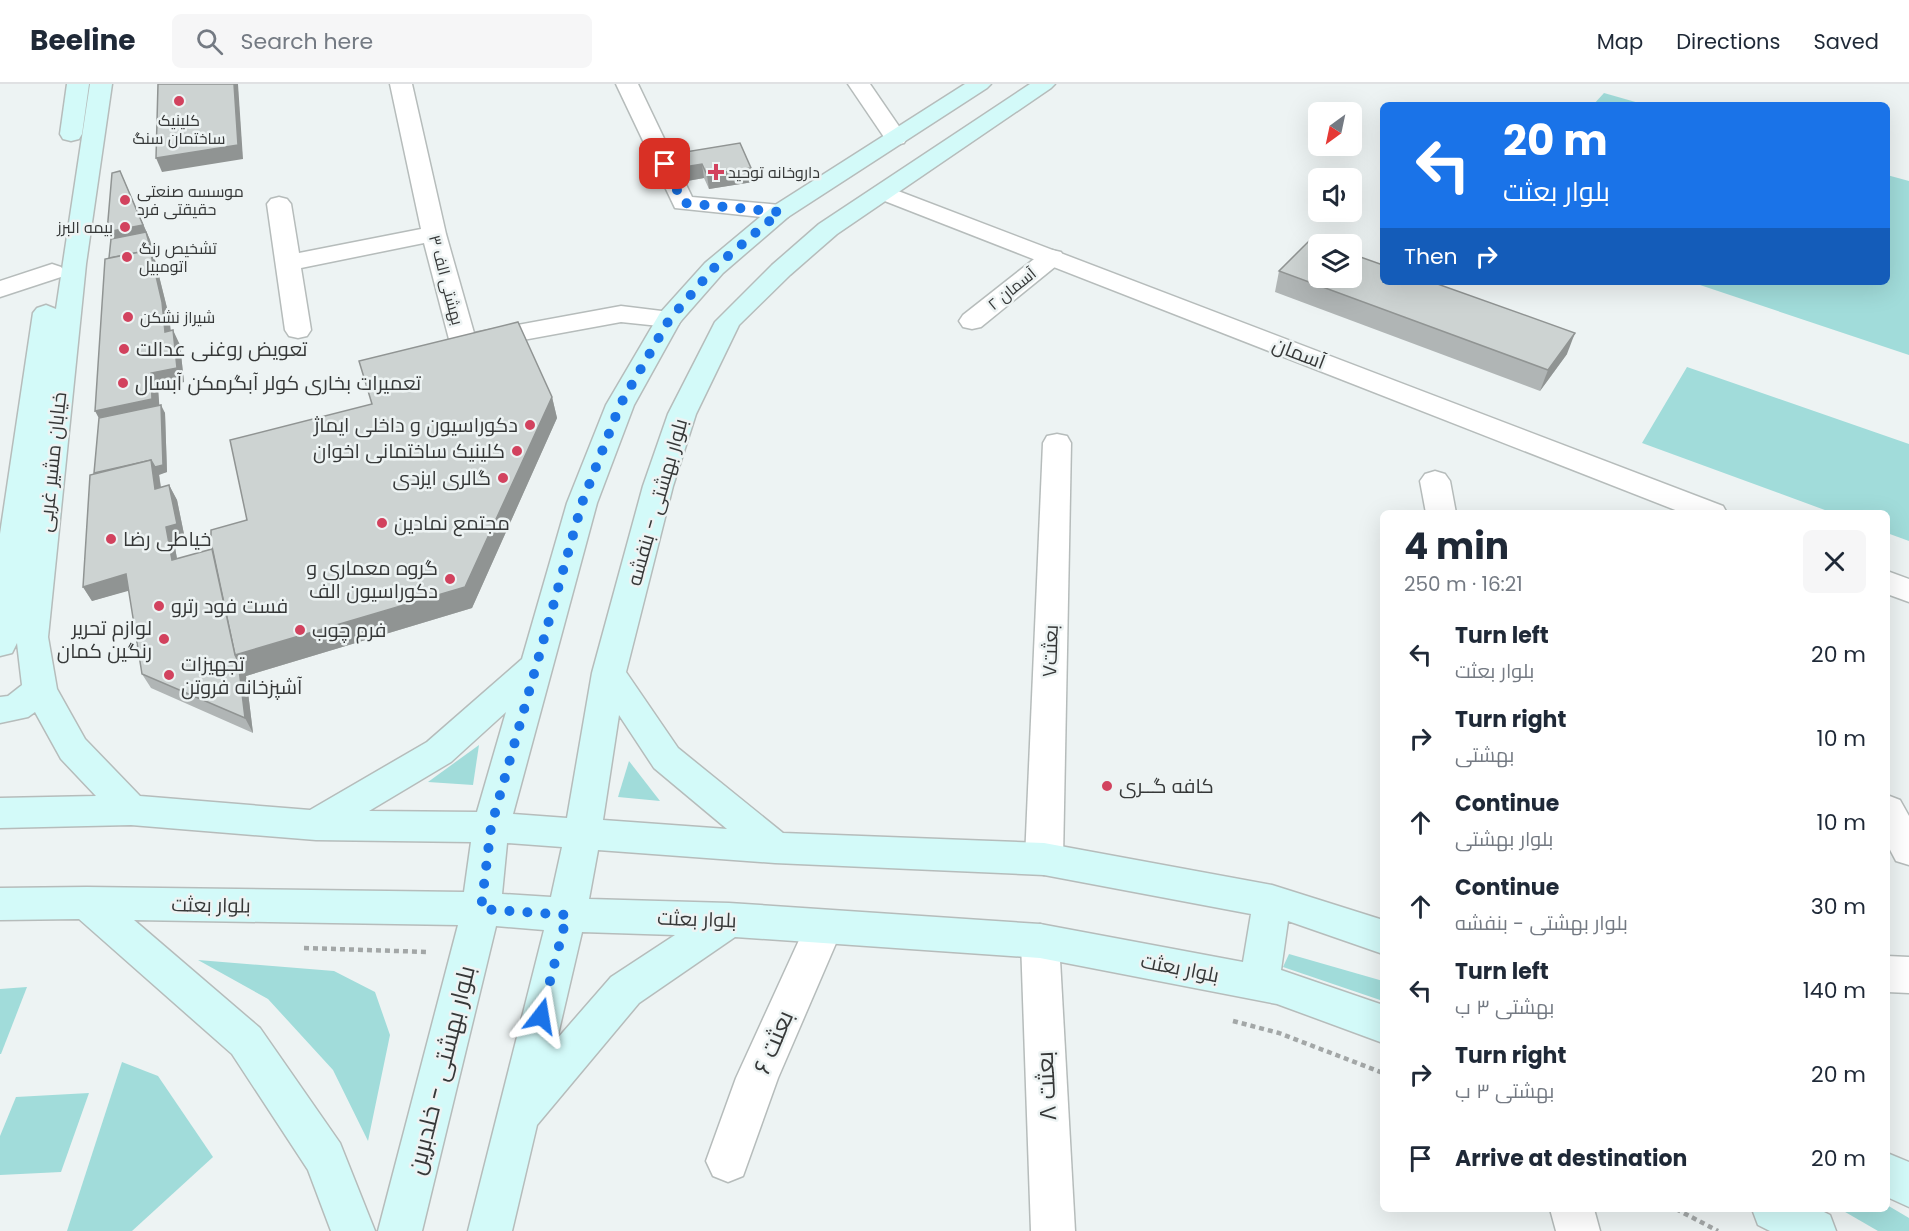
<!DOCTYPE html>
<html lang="en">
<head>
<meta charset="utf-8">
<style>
	:root { --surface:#fff; --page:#f6f6f7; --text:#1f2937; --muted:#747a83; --line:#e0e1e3 }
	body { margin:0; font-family:Poppins,Cairo,sans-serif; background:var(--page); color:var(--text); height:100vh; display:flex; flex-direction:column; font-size:22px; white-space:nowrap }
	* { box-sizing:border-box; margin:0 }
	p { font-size:20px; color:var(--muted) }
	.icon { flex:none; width:33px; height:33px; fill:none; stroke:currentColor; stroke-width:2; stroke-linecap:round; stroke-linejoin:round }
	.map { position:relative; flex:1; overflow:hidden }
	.panel { position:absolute; left:1380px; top:426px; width:510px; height:702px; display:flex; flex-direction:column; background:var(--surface); border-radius:9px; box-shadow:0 6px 24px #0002 }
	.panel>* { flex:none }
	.guide { position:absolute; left:1380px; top:18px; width:510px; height:183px; border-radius:9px; box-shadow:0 6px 24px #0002; background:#1a73e8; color:#fff; overflow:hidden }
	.needle { width:39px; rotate:213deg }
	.controls { position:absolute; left:1308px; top:18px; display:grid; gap:12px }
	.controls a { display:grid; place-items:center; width:54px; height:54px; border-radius:9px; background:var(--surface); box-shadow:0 6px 24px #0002; font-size:30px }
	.pin { position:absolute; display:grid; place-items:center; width:51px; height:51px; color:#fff; margin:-26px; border-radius:12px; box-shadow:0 3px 9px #0006 }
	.me { position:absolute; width:66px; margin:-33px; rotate:14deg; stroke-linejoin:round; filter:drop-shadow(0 0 4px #0008) }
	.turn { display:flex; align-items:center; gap:21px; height:126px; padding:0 24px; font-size:27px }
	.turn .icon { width:78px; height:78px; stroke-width:2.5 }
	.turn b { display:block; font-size:42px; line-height:51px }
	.then { display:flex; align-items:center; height:57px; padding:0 24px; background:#0003; gap:12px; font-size:22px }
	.round { display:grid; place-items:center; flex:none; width:63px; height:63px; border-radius:9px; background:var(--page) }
	.summary { display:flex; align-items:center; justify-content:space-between; height:102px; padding:0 24px }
	h1 { font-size:36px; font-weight:700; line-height:45px }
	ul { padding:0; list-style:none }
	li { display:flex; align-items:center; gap:18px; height:84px; padding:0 24px }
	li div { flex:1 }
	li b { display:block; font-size:22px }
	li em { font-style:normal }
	header { display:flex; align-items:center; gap:36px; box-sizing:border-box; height:84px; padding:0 30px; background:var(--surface); border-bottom:2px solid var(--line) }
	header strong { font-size:28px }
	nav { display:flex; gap:33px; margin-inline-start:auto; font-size:21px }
	.search { width:420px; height:54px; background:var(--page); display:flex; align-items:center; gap:15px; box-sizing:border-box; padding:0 21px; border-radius:9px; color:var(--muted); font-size:22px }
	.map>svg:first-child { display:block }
	.green { fill:#a1dcda }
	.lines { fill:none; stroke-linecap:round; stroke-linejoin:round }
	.minor-casing { stroke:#b6bcbb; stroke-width:3 }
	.tertiary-casing { stroke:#b6bcbb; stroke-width:3 }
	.secondary-casing { stroke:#b6bcbb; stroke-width:3 }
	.path { stroke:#a3a7a7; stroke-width:4.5; stroke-dasharray:5 4; stroke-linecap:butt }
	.minor { fill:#fff; fill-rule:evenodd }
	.tertiary { fill:#fff; fill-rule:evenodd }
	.secondary { fill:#d3faf9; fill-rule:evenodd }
	.wall { fill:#b0b5b5 }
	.shaded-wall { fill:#909493 }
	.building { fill:#cdd3d2; stroke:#909493; stroke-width:1.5 }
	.route { stroke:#1a73e8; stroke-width:10; stroke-dasharray:0 18 }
	.poi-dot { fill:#d2425e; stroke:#edf3f3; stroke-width:2 }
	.labels { text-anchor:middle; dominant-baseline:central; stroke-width:5; stroke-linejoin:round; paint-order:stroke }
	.far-poi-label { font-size:16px; fill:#363838; stroke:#edf3f3; text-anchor:start }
	.far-street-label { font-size:16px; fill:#363838; stroke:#edf3f3 }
	.poi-label { font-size:20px; fill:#363838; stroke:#edf3f3; text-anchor:start }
	.street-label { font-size:20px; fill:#363838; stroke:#edf3f3 }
	.near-street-label { font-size:24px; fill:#363838; stroke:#edf3f3 }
</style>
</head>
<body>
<header>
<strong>Beeline</strong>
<div class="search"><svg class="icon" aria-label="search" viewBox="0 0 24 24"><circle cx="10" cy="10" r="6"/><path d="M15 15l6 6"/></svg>Search here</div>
<nav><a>Map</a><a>Directions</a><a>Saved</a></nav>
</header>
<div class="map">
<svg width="1909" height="1147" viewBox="0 0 1909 1147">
	<rect width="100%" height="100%" fill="#edf3f3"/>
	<!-- green -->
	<g class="green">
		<polygon points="1604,9 1646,21 1593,21"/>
		<polygon points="1887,91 1909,97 1909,271 1691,198 1887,198"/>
		<polygon points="1687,283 1909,360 1909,457 1887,449 1887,429 1833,429 1642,359"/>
		<polygon points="479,661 473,701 428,698"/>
		<polygon points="629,677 660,717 618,713"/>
		<polygon points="1289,870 1383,897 1383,917 1283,883"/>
		<polygon points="198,876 334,887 375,908 390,951 368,1057 333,986 268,915"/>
		<polygon points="27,903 1,970 0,970 0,905"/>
		<polygon points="122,978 158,992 213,1073 132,1147 67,1147"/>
		<polygon points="89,1009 61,1088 0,1091 0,1052 16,1013"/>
		<polygon points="1887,1121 1909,1134 1909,1147 1878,1147 1840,1125 1887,1125"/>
	</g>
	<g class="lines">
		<!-- minor casing -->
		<g class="minor-casing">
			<g id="minor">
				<polygon points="390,0 412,0 446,150 474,249 621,222 678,229 682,235 678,241 669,243 621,238 463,267 454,265 450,259 424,159 301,184 311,246 307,252 298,254 289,252 285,246 267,120 271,115 279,113 287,115 291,120 299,169 421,145"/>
				<polygon points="616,0 638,0 692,113 780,121 788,123 792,128 788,133 780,135 675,124"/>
				<polygon points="848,0 870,0 907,54 904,59 896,61 888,59"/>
				<polygon points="1052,166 1061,168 1064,173 1061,178 981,243 972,245 963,243 959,237 963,231 1043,168"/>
				<polygon points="52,180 61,183 65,188 61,193 0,213 0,197"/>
				<polygon points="1057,350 1067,352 1071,359 1063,775 1057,786 1044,791 1031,786 1025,775 1043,359 1047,352"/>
				<polygon points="1435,387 1445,390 1450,397 1456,429 1426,429 1420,397 1425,390"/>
				<polygon points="1887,711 1900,716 1909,732 1909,781 1896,777 1887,760"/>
				<polygon points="824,826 838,831 843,843 778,994 743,1092 728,1098 713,1092 706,1077 736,994 805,843 810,831"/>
				<polygon points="1040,840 1054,845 1059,857 1075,1147 1031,1147 1021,857 1026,845"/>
				<polygon points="1887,872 1909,873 1909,909 1887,908"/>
				<polygon points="1550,1125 1594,1125 1600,1147 1556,1147"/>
			</g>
		</g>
		<!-- tertiary casing -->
		<g class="tertiary-casing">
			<g id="tertiary">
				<polygon points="885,102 1723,422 1727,429 1683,429 877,114 873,109 877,104"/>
				<polygon points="1887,487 1909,495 1909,518 1887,510"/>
			</g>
		</g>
		<!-- secondary casing -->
		<g class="secondary-casing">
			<g id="secondary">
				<polygon points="67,0 89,0 82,50 79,55 71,57 63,55 60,50"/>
				<path d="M90 0H112L86 180 48 553 57 605 85 655 140 712 310 726 427 658 522 575 567 419 606 321 660 229 705 179 772 123 965 0H991L987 4 788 133 723 189 680 238 634 321 597 419 513 730 567 734 592 589 643 402 668 330 715 238 772 181 819 140 1030 0H1055L1051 4 837 150 790 191 739 241 696 330 673 402 626 588 678 664 783 749 1044 759 1272 801 1383 836V870L1288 837 1281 886 1383 921V959L1277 920 1040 874 735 853 639 919 537 1041 512 1147H468L544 846 496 842 422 1147H378L458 841 134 836 260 944 340 1059 375 1147H331L308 1086 232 970 79 835 0 836V804L87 803 464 808 471 758 316 756 131 741 0 744V714L96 712 61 675 35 628 28 633 0 639V613L8 612 22 601 17 559 12 569 0 572V450L33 229 37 224 46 221 56 225ZM506 628 477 728 369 727 451 678ZM619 631 654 684 727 745 603 736ZM507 759 562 763 551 813 502 810ZM598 766 775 779 1044 791 1251 830 1243 878 1040 840 729 819 589 815ZM582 848 675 851 611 893 557 955Z"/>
				<polygon points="1887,1069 1909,1078 1909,1123 1887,1113"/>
				<polygon points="1752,1125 1818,1125 1830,1131 1836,1147 1770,1147 1758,1141"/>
			</g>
		</g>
		<!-- path -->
		<g class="path">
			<polyline points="304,864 428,868"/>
			<polyline points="1233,937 1279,949 1383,989"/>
			<polyline points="1676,1125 1718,1147"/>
		</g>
		<!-- minor -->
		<use href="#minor" class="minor"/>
		<!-- tertiary -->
		<use href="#tertiary" class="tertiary"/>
		<!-- secondary -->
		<use href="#secondary" class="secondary"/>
	</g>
	<!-- wall -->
	<g class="wall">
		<polygon points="679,69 751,84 753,98 709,105 704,94 687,97 681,83"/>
		<polygon points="120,87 150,156 169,232 171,247 180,261 184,298 158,304 159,322 165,329 167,388 159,390 161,403 169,401 177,416 185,455 174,458 177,475 212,465 247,436 552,313 557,334 472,524 246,592 253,649 151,604 142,590 129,506 92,517 83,503 94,389 99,334 111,155 107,148"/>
		<polygon points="1279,187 1567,270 1540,307 1275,208"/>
	</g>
	<!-- shaded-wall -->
	<g class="shaded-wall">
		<polygon points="234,0 238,0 243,75 162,88 156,74"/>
		<polygon points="702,80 704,94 687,97 684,83"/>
		<polygon points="751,84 753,98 709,105 707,91"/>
		<polygon points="120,87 150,156 169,232 172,263 113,189 148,156 114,162 107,148"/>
		<polygon points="173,246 180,261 184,298 158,304 160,330 103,342 95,327 151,289"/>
		<polygon points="1575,249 1567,270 1540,307 1548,286"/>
		<polygon points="552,313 557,334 472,524 246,592 253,649 245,634 235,571"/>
		<polygon points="161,321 165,329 167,388 159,391 163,420 155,405 151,376"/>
		<polygon points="169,401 177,416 185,455 174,458 180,491 172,476 166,443"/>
		<polygon points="126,490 135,505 92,517 83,503"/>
	</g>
	<!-- building -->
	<g class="building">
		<polygon points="158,0 234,0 238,61 156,74"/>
		<polygon points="740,59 751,84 707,91 702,80 684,83 679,69"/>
		<polygon points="120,87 143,141 107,148 112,89"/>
		<polygon points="146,148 153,173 150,166 109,174 111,155"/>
		<polygon points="1311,155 1326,160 1318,160 1318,194 1352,194 1352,170 1383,181 1383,198 1432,198 1575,249 1548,286 1279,187"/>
		<polygon points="150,166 162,218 165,248 173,246 177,284 151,289 152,315 95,327 105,175"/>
		<polygon points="518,238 552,313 465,503 235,571 211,458 211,446 247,436 230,356 372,320 359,277"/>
		<polygon points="161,321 163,381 155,383 151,376 94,389 99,334"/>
		<polygon points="151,376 155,405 169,401 177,440 166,443 172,476 212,465 235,571 238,577 245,634 142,590 126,490 83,503 90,391"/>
	</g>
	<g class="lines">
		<!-- route -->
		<polyline class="route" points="541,932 567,831 481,825 491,743 582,419 620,321 669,236 714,184 780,128 683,119 665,80"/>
	</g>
	<!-- markers -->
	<g class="poi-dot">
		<circle cx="179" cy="17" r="6"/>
		<path d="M713 79h6v6h6v6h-6v6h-6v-6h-6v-6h6z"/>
		<circle cx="125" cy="116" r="6"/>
		<circle cx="125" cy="143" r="6"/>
		<circle cx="127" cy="173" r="6"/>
		<circle cx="128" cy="233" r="6"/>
		<circle cx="124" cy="265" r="6"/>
		<circle cx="123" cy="299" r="6"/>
		<circle cx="530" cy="341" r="6"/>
		<circle cx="517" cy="367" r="6"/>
		<circle cx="503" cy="394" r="6"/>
		<circle cx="382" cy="439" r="6"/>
		<circle cx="111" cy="455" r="6"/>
		<circle cx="450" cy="495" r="6"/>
		<circle cx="159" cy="522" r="6"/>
		<circle cx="300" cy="546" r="6"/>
		<circle cx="164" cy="555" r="6"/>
		<circle cx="169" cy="591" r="6"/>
		<circle cx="1107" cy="702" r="6"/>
	</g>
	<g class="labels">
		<!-- far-poi labels -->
		<g class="far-poi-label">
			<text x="179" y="36" text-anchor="middle">کلینیک<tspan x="179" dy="18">ساختمان سنگ</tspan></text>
			<text x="728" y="88">داروخانه توحید</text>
			<text x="137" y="107">موسسه صنعتی<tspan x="137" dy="18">حقیقتی فرد</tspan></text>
			<text x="113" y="143" text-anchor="end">بیمه البرز</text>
			<text x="139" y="164">تشخیص رنگ<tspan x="139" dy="18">اتومبیل</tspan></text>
			<text x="140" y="233">شیراز نشکن</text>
		</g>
		<!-- far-street labels -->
		<g class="far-street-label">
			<text transform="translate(446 196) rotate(75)">بهشتی الف ۳</text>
			<text transform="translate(1012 205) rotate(-39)">۲ آسمان</text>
		</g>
		<!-- poi labels -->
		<g class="poi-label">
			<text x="136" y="265">تعویض روغنی عدالت</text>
			<text x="135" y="299">تعمیرات بخاری کولر آبگرمکن آبسال</text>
			<text x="518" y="341" text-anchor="end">دکوراسیون و داخلی ایماژ</text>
			<text x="505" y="367" text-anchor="end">کلینیک ساختمانی اخوان</text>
			<text x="491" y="394" text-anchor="end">گالری ایزدی</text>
			<text x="394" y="439">مجتمع نمادین</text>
			<text x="123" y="455">خیاطی رضا</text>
			<text x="438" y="484" text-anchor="end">گروه معماری و<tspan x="438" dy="23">دکوراسیون الف</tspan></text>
			<text x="171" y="522">فست فود رترو</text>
			<text x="152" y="544" text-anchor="end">لوازم تحریر<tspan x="152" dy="23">رنگین کمان</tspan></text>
			<text x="312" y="546">فرم چوب</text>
			<text x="181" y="580">تجهيزات<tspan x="181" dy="23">آشپزخانه فروتن</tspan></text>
			<text x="1119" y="702">کافه گــری</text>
		</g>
		<!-- street labels -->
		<g class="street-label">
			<text transform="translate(1299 269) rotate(21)">آسمان</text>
			<text transform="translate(52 378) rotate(-84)">خیابان مشیر غربی</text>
			<text transform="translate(657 418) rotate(-74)">بلوار بهشتی - بنفشه</text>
			<text transform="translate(1050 567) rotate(-88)">بعثت۷</text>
			<text transform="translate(211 821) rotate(1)">بلوار بعثت</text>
			<text transform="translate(697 835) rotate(2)">بلوار بعثت</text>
			<text transform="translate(1180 884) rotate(11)">بلوار بعثت</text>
		</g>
		<!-- near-street labels -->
		<g class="near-street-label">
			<text transform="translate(773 958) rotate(-67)">۶ بعثت</text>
			<text transform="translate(441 986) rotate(-76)">بلوار بهشتی - خلدبرین</text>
			<text transform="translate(1046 1002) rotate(-93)">۸ بعثت</text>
		</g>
	</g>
</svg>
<div class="controls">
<a><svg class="needle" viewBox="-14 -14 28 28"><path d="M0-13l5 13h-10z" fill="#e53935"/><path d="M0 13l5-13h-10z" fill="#747a83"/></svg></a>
<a><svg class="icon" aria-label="sound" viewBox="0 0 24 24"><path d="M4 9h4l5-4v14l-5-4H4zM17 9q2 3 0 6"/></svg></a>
<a><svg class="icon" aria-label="layers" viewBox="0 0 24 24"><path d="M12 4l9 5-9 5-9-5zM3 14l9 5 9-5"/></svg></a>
</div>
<div class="pin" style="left:665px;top:80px;background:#d93025"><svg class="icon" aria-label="arrive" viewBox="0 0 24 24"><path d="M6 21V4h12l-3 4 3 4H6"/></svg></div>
<svg class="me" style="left:541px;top:932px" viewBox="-20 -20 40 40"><path d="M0-17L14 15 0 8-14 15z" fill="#1a73e8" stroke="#fff" stroke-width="4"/></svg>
<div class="guide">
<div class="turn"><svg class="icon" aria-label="left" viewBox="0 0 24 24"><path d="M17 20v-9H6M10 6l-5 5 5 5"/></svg><div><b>20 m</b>بلوار بعثت</div></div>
<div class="then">Then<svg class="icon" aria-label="right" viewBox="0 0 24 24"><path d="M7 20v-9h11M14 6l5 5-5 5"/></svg></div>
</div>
<section class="panel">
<div class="summary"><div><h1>4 min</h1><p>250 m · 16:21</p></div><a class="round"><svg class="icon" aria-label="close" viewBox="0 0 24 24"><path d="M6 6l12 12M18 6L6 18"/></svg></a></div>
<ul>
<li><svg class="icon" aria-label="left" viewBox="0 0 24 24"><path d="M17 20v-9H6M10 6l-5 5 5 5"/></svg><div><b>Turn left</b><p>بلوار بعثت</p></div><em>20 m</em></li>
<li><svg class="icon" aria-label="right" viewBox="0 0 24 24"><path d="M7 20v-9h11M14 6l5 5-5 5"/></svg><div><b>Turn right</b><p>بهشتی</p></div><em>10 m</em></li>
<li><svg class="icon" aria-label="ahead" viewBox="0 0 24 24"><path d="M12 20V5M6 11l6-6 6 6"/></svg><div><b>Continue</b><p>بلوار بهشتی</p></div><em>10 m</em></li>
<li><svg class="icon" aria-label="ahead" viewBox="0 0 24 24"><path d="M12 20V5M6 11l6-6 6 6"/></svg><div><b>Continue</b><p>بلوار بهشتی - بنفشه</p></div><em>30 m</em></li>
<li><svg class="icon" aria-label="left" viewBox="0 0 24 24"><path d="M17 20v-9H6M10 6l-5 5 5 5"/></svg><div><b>Turn left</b><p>بهشتی ۳ ب</p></div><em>140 m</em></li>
<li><svg class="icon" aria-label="right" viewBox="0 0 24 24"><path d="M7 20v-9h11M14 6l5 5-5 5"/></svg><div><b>Turn right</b><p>بهشتی ۳ ب</p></div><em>20 m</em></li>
<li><svg class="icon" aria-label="arrive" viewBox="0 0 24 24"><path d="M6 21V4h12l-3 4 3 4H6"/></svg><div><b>Arrive at destination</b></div><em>20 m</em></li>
</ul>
</section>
</div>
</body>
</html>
